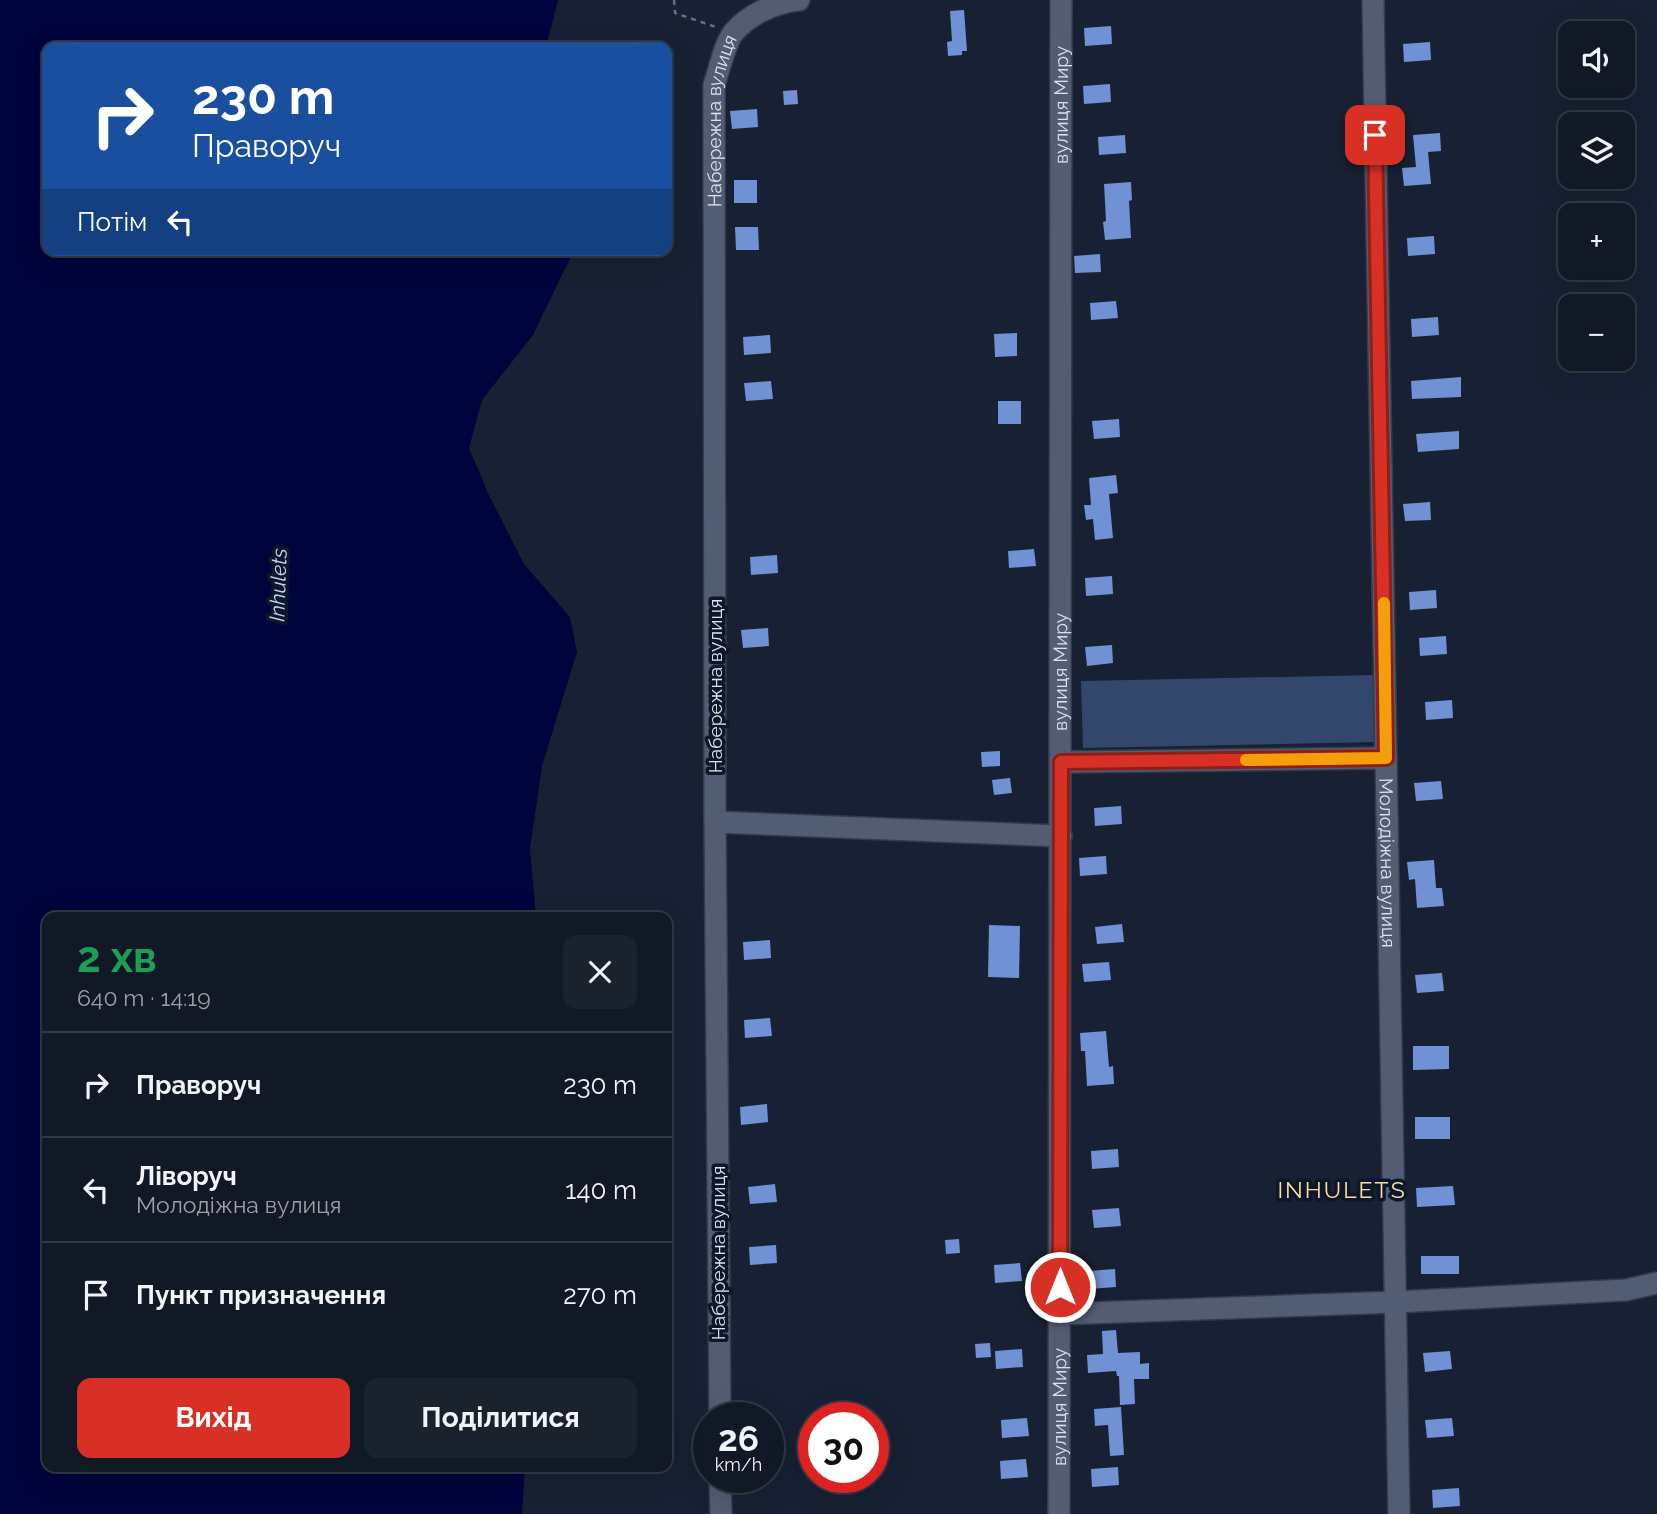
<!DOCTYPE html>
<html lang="uk">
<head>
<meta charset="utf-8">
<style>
	:root { --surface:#111926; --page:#1a222e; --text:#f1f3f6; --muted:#9ca0a7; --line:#303843; --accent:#d93025 }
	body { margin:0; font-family:Raleway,sans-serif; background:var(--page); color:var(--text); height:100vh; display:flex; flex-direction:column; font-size:26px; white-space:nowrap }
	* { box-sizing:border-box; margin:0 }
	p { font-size:23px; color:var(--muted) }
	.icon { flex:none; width:38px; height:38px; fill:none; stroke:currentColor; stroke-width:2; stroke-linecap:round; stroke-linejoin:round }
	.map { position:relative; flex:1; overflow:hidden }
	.sheet { position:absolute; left:42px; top:912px; width:630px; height:560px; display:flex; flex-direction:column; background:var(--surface); border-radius:14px; box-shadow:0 7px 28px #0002,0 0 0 2px var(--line) }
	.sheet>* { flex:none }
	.top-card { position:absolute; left:42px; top:42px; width:630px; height:214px; border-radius:14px; box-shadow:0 7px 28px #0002,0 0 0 2px var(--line); background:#1a4fa0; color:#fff; overflow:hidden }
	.tools { position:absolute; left:1558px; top:21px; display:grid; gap:14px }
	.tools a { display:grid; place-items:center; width:77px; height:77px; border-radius:14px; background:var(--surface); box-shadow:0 7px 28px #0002,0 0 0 2px var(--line); font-size:35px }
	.speed { position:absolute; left:693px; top:1402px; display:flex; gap:14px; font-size:35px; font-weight:700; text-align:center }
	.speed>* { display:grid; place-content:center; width:91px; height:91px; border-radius:50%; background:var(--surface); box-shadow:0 7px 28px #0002,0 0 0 2px var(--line); line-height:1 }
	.speed small { font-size:18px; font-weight:400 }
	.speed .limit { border:10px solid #d22; background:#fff; color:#111 }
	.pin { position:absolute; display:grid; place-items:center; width:60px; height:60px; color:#fff; margin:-30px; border-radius:14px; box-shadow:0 4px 10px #0006 }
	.me { position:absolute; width:77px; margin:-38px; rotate:0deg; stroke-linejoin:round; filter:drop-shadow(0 0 5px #0008) }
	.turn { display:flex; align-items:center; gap:24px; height:147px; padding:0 35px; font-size:32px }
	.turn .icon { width:91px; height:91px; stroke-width:2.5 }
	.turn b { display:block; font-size:49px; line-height:60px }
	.then { display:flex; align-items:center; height:66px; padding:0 35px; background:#0003; gap:14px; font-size:26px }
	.round { display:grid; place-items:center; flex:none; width:74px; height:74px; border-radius:14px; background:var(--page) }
	.summary { display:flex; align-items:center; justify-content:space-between; height:119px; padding:0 35px }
	h1 { font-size:42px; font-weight:700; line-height:52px; color:#1e9e55 }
	.button { display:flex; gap:14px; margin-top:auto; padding:14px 35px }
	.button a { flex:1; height:80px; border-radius:14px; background:var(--accent); color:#fff; font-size:28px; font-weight:700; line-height:80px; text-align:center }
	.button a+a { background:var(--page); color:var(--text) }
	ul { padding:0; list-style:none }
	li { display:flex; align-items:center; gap:21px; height:105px; padding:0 35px; border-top:2px solid var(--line) }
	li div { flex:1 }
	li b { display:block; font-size:26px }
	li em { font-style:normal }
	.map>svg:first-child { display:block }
	.green { fill:#33466c }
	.water { fill:#00043c }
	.building { fill:#7091d3 }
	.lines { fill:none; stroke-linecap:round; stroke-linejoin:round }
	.minor-casing { stroke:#333a49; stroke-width:24 }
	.path { stroke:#677080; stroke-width:2.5; stroke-dasharray:5 5; stroke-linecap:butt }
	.minor { stroke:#525d73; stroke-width:21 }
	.route-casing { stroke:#8d1f18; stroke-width:18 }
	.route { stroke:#d93025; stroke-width:12 }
	.slow { stroke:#f59e0b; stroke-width:12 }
	.labels { text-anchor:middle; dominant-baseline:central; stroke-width:7; stroke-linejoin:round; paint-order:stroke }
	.street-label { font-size:19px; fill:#dbe2ef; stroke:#0e1729 }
	.water-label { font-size:21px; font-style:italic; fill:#c0d3f7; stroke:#0e1729 }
	.quarter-label { font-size:23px; letter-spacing:2px; fill:#fadca3; stroke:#0e1729 }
</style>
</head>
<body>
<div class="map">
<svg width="1657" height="1514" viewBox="0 0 1657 1514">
	<rect width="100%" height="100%" fill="#172133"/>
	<!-- green -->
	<polygon class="green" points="1375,675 1376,742 1083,748 1081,681"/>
	<!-- water -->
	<polygon class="water" points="0,0 558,0 546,47 47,47 47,250 574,250 533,335 482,400 469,448 488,493 524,564 570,617 577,652 542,766 530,849 536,917 47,917 47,1466 525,1467 522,1514 0,1514"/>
	<!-- building -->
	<g class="building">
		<polygon points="964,10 967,51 962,51 962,55 948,56 947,42 952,41 950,11"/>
		<polygon points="1111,26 1112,44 1085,46 1084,28"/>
		<polygon points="1430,42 1431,60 1404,62 1403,44"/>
		<polygon points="1110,84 1111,102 1084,104 1083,86"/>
		<polygon points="797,90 798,104 784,105 783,91"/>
		<polygon points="757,109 758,127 732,129 730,111"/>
		<polygon points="1440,133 1441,151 1428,152 1431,184 1404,186 1402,168 1416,167 1413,135"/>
		<polygon points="1125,135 1126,153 1099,155 1098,137"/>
		<rect x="734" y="180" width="23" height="23"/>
		<polygon points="1131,182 1132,200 1129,201 1131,238 1105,240 1103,222 1106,221 1104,184"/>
		<polygon points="735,227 758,227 759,250 736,250"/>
		<polygon points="1434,236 1435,254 1408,256 1407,238"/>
		<polygon points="1100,254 1101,272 1075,273 1074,256"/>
		<polygon points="1116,301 1118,318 1091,320 1090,303"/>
		<polygon points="1438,317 1439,335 1412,337 1411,319"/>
		<polygon points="1017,333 1017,356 995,357 994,334"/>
		<polygon points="770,335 771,353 744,355 743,337"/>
		<polygon points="1461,377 1461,397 1412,399 1411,381"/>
		<polygon points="771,381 773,399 746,401 744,383"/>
		<rect x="998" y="401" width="23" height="23"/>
		<polygon points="1119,419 1120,437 1094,439 1092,421"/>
		<polygon points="1459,431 1459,449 1418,452 1416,434"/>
		<polygon points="1116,475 1118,493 1109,494 1113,538 1095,540 1093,519 1086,520 1084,505 1091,505 1089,478"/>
		<polygon points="1430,502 1431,520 1405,521 1403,504"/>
		<polygon points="1034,549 1036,566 1009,568 1008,551"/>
		<polygon points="777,555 778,573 751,575 750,557"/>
		<polygon points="1112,576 1113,594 1086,596 1085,578"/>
		<polygon points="1436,590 1437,608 1410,610 1409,592"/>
		<polygon points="768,628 769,646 743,648 741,630"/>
		<polygon points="1446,636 1447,654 1420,656 1419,638"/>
		<polygon points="1112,645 1113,663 1087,666 1085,647"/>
		<polygon points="1452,700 1453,718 1426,720 1425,702"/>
		<polygon points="1000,751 1000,766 982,767 981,752"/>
		<polygon points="1010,778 1012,793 994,795 992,780"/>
		<polygon points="1441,781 1443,799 1416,801 1414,783"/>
		<polygon points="1121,806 1122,824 1095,826 1094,808"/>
		<polygon points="1106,856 1107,874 1080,876 1079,858"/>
		<polygon points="1434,860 1436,888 1442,888 1444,906 1417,908 1415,879 1409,880 1407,862"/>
		<polygon points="1122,924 1124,942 1097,944 1095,927"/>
		<polygon points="989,925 1020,926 1019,978 988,977"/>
		<polygon points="770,940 771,958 744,960 743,942"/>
		<polygon points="1109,962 1111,980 1084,982 1082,964"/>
		<polygon points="1442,973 1444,991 1417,993 1415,975"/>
		<polygon points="770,1018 772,1036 745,1038 744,1020"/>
		<polygon points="1106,1031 1109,1067 1113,1066 1114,1084 1087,1086 1085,1051 1081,1051 1080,1033"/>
		<polygon points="1413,1046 1449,1046 1449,1069 1413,1070"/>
		<polygon points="767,1104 768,1122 741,1125 740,1107"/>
		<rect x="1415" y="1117" width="35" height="22"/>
		<polygon points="1118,1149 1119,1167 1092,1169 1091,1151"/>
		<polygon points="775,1184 777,1202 750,1204 748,1187"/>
		<polygon points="1453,1186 1455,1205 1417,1207 1416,1188"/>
		<polygon points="1119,1208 1121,1226 1094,1228 1092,1210"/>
		<polygon points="959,1239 960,1253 946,1254 945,1240"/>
		<polygon points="776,1245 777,1263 750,1265 749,1247"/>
		<rect x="1421" y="1256" width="38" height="18"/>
		<polygon points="1020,1263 1022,1281 995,1283 994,1265"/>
		<polygon points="1115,1269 1116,1287 1089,1289 1088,1271"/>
		<polygon points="1116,1330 1118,1353 1140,1352 1140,1364 1149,1363 1149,1379 1134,1379 1135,1404 1120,1405 1119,1376 1117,1376 1116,1371 1088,1373 1087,1355 1103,1354 1102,1331"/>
		<polygon points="990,1343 991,1357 976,1358 975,1344"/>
		<polygon points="1022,1349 1023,1367 996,1369 995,1351"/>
		<polygon points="1450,1351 1452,1369 1425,1372 1423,1353"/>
		<polygon points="1121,1407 1124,1455 1110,1456 1108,1425 1095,1426 1094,1409"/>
		<polygon points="1027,1418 1029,1436 1002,1438 1001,1420"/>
		<polygon points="1452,1418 1454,1436 1427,1438 1425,1420"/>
		<polygon points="1026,1459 1028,1477 1001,1479 1000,1461"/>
		<polygon points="1118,1467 1119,1485 1092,1487 1091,1469"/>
		<polygon points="1459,1488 1460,1506 1433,1508 1432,1490"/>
	</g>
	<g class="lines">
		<!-- minor casing -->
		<g class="minor-casing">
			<g id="minor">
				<path id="s1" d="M1373 0 1399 1514"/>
				<polyline points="1061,762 1386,758"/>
				<polyline points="715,822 1061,836"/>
				<polyline points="1060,1314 1396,1302 1626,1290 1657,1283"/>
				<path id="s2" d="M720 1418 715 822 714 85C719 71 725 42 734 32 749 14 777 2 799 0"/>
				<polyline points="720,1477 721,1514"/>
				<path id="s3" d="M1059 1514 1061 0"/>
			</g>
		</g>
		<!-- path -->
		<polyline class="path" points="674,0 675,13 716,27"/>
		<!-- minor -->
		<use href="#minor" class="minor"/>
	</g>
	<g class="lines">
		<!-- route casing -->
		<g class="route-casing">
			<polyline id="route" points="1060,1287 1061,762 1386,758 1375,135"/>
		</g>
		<!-- route -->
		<use href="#route" class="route"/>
		<!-- slow -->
		<polyline class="slow" points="1246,760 1386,758 1384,603"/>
	</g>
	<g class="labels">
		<!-- street labels -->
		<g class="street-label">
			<text stroke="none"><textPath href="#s3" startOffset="1409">вулиця Миру</textPath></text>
			<text stroke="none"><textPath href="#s2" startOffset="1298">Набережна вулиця</textPath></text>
			<text stroke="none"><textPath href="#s3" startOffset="842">вулиця Миру</textPath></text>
			<text transform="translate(715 686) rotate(-90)">Набережна вулиця</text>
			<text stroke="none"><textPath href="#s1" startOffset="863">Молодіжна вулиця</textPath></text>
			<text transform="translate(718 1253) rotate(-90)">Набережна вулиця</text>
			<text stroke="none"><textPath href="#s3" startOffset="107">вулиця Миру</textPath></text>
		</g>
		<!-- water labels -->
		<g class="water-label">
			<text transform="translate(278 585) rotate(-88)">Inhulets</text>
		</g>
		<!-- quarter labels -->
		<g class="quarter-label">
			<text x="1342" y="1189">INHULETS</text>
		</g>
	</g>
</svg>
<div class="tools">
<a><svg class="icon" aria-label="sound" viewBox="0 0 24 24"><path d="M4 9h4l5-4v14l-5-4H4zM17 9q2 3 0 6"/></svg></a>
<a><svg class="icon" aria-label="layers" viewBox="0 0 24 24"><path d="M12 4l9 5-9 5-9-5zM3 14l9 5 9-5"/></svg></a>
<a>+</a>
<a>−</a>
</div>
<div class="speed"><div>26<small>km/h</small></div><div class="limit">30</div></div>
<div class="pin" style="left:1375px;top:135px;background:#d93025"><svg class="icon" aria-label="arrive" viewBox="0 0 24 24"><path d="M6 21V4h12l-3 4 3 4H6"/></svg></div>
<svg class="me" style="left:1060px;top:1287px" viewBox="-20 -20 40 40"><circle r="17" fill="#d93025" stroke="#fff" stroke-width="3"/><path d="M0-11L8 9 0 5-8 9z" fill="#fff"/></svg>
<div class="top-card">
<div class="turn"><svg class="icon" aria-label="right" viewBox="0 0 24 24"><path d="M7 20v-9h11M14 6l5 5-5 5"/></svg><div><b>230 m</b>Праворуч</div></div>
<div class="then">Потім<svg class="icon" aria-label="left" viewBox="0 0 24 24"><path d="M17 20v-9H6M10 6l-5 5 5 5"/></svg></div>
</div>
<section class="sheet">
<div class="summary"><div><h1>2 хв</h1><p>640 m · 14:19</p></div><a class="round"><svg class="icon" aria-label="close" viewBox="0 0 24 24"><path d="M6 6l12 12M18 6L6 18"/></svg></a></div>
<ul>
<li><svg class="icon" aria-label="right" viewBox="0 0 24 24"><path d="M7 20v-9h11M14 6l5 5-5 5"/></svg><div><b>Праворуч</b></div><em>230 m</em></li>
<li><svg class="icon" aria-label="left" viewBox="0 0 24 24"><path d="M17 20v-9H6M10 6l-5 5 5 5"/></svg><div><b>Ліворуч</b><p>Молодіжна вулиця</p></div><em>140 m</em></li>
<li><svg class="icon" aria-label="arrive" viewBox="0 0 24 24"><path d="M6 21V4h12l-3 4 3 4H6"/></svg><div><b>Пункт призначення</b></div><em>270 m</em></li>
</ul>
<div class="button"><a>Вихід</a><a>Поділитися</a></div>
</section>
</div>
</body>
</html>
